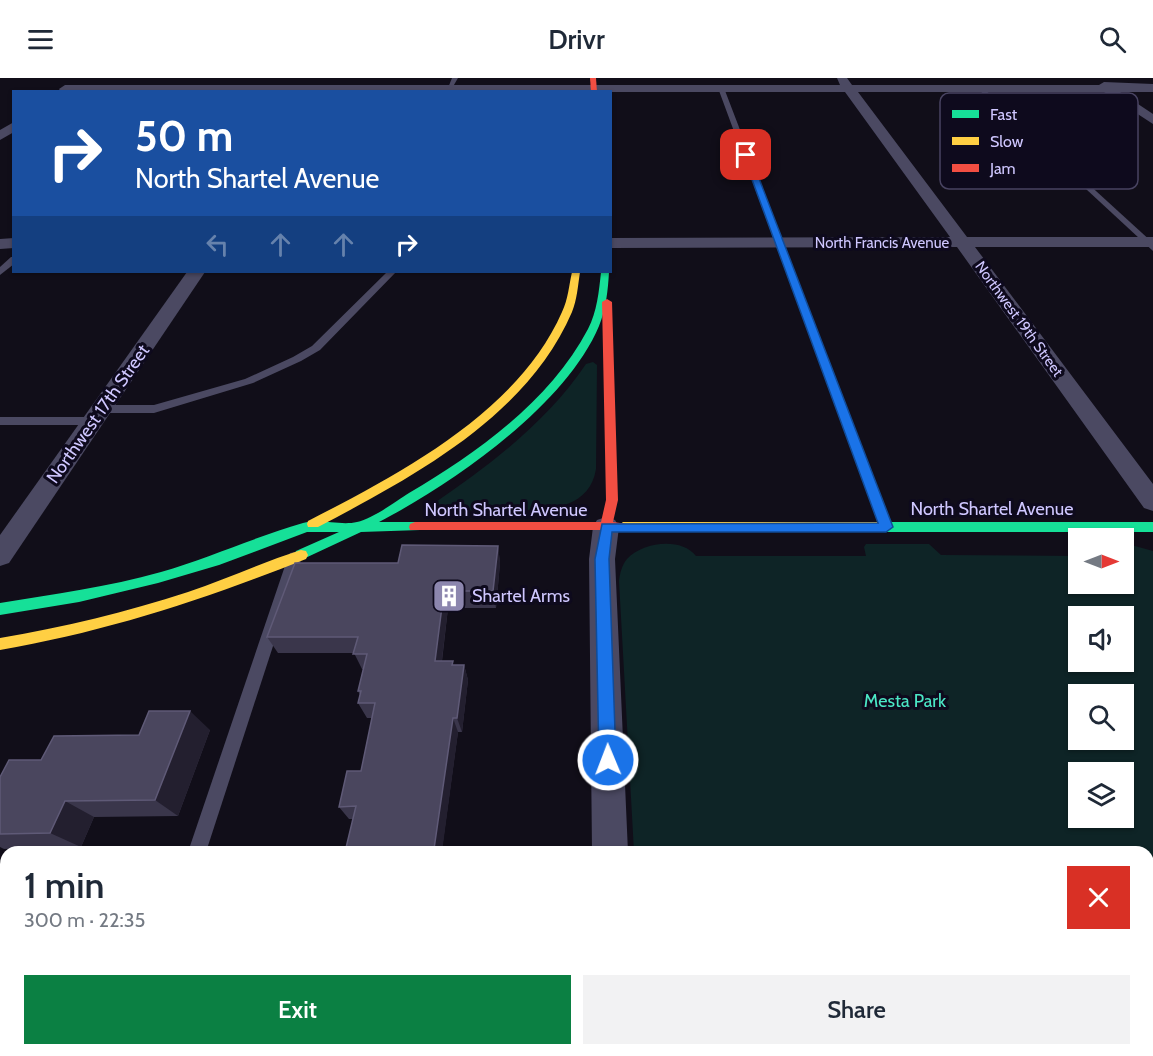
<!DOCTYPE html>
<html lang="en">
<head>
<meta charset="utf-8">
<style>
	:root { --surface:#fff; --page:#f2f2f3; --text:#1f2937; --muted:#747a83; --accent:#0b8043 }
	body { margin:0; font-family:Cabin,sans-serif; background:var(--page); color:var(--text); height:100vh; display:flex; flex-direction:column; font-size:22px; white-space:nowrap }
	* { box-sizing:border-box; margin:0 }
	p { font-size:20px; color:var(--muted) }
	.icon { flex:none; width:33px; height:33px; fill:none; stroke:currentColor; stroke-width:2; stroke-linecap:round; stroke-linejoin:round }
	.map { position:relative; flex:1; overflow:hidden }
	.drawer { position:absolute; left:0px; top:768px; width:1154px; height:210px; display:flex; flex-direction:column; background:var(--surface); border-radius:18px 18px 0 0; box-shadow:0 2px 4px #0004 }
	.drawer>* { flex:none }
	.hud { position:absolute; left:12px; top:12px; width:600px; height:183px; border-radius:0px; box-shadow:0 2px 4px #0004; background:#1a4fa0; color:#fff; overflow:hidden }
	.needle { width:39px; rotate:90deg }
	.tools { position:absolute; left:1068px; top:450px; display:grid; gap:12px }
	.tools a { display:grid; place-items:center; width:66px; height:66px; border-radius:0px; background:var(--surface); box-shadow:0 2px 4px #0004; font-size:30px }
	.pin { position:absolute; display:grid; place-items:center; width:51px; height:51px; color:#fff; margin:-26px; border-radius:12px; box-shadow:0 3px 9px #0006 }
	.me { position:absolute; width:66px; margin:-33px; rotate:359deg; stroke-linejoin:round; filter:drop-shadow(0 0 4px #0008) }
	.turn { display:flex; align-items:center; gap:21px; height:126px; padding:0 24px; font-size:27px }
	.turn .icon { width:78px; height:78px; stroke-width:2.5 }
	.turn b { display:block; font-size:42px; line-height:51px }
	.lanes { display:flex; align-items:center; height:57px; padding:0 24px; background:#0003; justify-content:center; gap:30px; direction:ltr }
	.lanes .off { opacity:.35 }
	.round { display:grid; place-items:center; flex:none; width:63px; height:63px; border-radius:0px; background:var(--page) }
	.summary { display:flex; align-items:center; justify-content:space-between; height:102px; padding:0 24px }
	h1 { font-size:36px; font-weight:600; line-height:45px }
	.action { display:flex; gap:12px; margin-top:auto; padding:12px 24px }
	.action a { flex:1; height:69px; border-radius:0px; background:var(--accent); color:#fff; font-size:24px; font-weight:600; line-height:69px; text-align:center }
	.action a+a { background:var(--page); color:var(--text) }
	header { display:flex; justify-content:space-between; align-items:center; height:78px; padding:0 24px; background:var(--surface); font-size:27px; font-weight:600 }
	.map>svg:first-child { display:block }
	.green { fill:#0e2426; fill-rule:evenodd }
	.lines { fill:none; stroke-linecap:round; stroke-linejoin:round }
	.lane { fill:#4b4962; fill-rule:evenodd }
	.street { fill:#4b4962; fill-rule:evenodd }
	.fast { fill:#16e098; fill-rule:evenodd }
	.slow { fill:#ffcf43; fill-rule:evenodd }
	.jam { fill:#f24e42; fill-rule:evenodd }
	.wall { fill:#3a364b }
	.shaded-wall { fill:#231f2f }
	.building { fill:#4a465e; stroke:#5f5a77; stroke-width:1.5 }
	.route { fill:#1a73e8; stroke:#114b97; stroke-width:1.5 }
	.labels { text-anchor:middle; dominant-baseline:central; stroke-width:6; stroke-linejoin:round; paint-order:stroke }
	.far-street-label { font-size:15px; fill:#cfc7ff; stroke:#0e0a1d }
	.street-label { font-size:18px; fill:#cfc7ff; stroke:#0e0a1d }
	.poi-label { font-size:18px; fill:#cfc7ff; stroke:#0e0a1d; text-anchor:start }
	.park-label { font-size:18px; fill:#4be7c5; stroke:#0e0a1d }
	.key { fill:#0e0a1d; stroke:#484361; stroke-width:1.5 }
	.key-label { font-size:16px; fill:#cfc7ff }
</style>
</head>
<body>
<header><svg class="icon" aria-label="menu" viewBox="0 0 24 24"><path d="M4 6h16M4 12h16M4 18h16"/></svg>Drivr<svg class="icon" aria-label="search" viewBox="0 0 24 24"><circle cx="10" cy="10" r="6"/><path d="M15 15l6 6"/></svg></header>
<div class="map">
<svg width="1153" height="978" viewBox="0 0 1153 978">
	<rect width="100%" height="100%" fill="#110e19"/>
	<!-- green -->
	<g class="green">
		<path d="M593 284 597 287 596 391C589 434 542 432 509 432 489 432 469 432 448 433L440 432 433 426C490 387 547 344 586 286Z"/>
		<path d="M1124 465 1153 473V978H646L645 972H1148V774H634L619 503C620 495 622 487 627 481 643 464 681 459 696 478H866L864 469 866 466H929L941 477 1078 478V506H1124ZM1078 538H1124V584H1078ZM1078 616H1124V662H1078ZM1078 694H1124V740H1078Z"/>
	</g>
	<g class="lines">
		<!-- lane -->
		<g class="lane">
			<polygon points="452,0 458,0 451,12 448,10"/>
			<polygon points="721,8 724,10 892,449 891,452 881,452 880,449 718,10"/>
			<polygon points="978,9 982,9 1153,165 1153,173 978,11"/>
			<polygon points="11,179 14,179 14,186 0,197 0,189"/>
			<polygon points="387,194 396,194 320,272 301,283 253,305 154,335 102,335 97,331 102,327 154,327 245,301 293,279 312,268"/>
			<polygon points="0,339 93,339 99,343 93,347 0,347"/>
			<polygon points="295,474 300,475 302,479 206,774 188,774 288,479 290,475"/>
			<polygon points="120,972 142,972 140,978 118,978"/>
		</g>
		<!-- street -->
		<g class="street">
			<polygon points="837,0 847,0 852,7 1099,7 1104,4 1153,6 1153,14 1120,14 1153,36 1153,46 1104,14 858,14 967,159 1153,159 1153,169 975,169 1153,406 1153,433 1144,430 957,169 610,170 610,160 950,159 845,14 61,14 59,11 65,7 840,7"/>
			<polygon points="14,44 14,54 0,62 0,52"/>
			<polygon points="14,160 14,170 0,171 0,161"/>
			<polygon points="187,194 205,194 9,485 0,488 0,457"/>
			<polygon points="606,439 615,442 619,449 615,481 628,774 592,774 589,481 593,449 597,442"/>
			<rect x="594" y="972" width="42" height="6"/>
		</g>
		<!-- fast -->
		<g class="fast">
			<path d="M601 194H609C608 212 606 231 599 248 566 327 454 405 379 444H415L420 446 421 449 420 452 361 454 301 482 296 481 294 477 296 473 339 454H307L219 487 158 505 79 524 0 537V525C54 516 108 509 161 494 209 480 255 459 303 445 320 440 340 448 357 444 372 441 395 424 409 415 476 376 551 322 588 251 597 234 599 213 601 194Z"/>
			<polygon points="885,444 1153,444 1153,454 885,454 879,449"/>
		</g>
		<!-- slow -->
		<g class="slow">
			<path d="M572 194H580C578 207 577 222 572 234 527 339 413 399 318 449H308L307 446 308 443C401 395 518 334 562 234 568 222 569 207 572 194Z"/>
			<polygon points="623,444 885,444 891,449 885,454 623,454 617,449"/>
			<path d="M301 472 306 473 308 477 306 481C206 521 106 554 0 572V560C64 549 127 534 188 514 226 501 263 484 301 472Z"/>
		</g>
		<!-- jam -->
		<g class="jam">
			<polygon points="590,0 596,0 597,14 591,14"/>
			<polygon points="607,221 612,224 618,422 613,444 628,446 629,449 628,452 410,452 409,449 410,446 415,444 601,444 606,422 602,224"/>
		</g>
	</g>
	<!-- wall -->
	<g class="wall">
		<polygon points="498,468 500,485 496,530 448,530 442,583 454,587 464,587 468,602 462,654 458,654 442,771 448,774 353,741 349,741 339,729 361,693 372,640 367,640 358,625 360,617 358,613 363,591 362,591 354,575 278,575 267,559 398,485"/>
		<polygon points="210,652 178,738 94,739 81,769 4,771 0,769 0,699 139,657"/>
	</g>
	<!-- shaded-wall -->
	<g class="shaded-wall">
		<polygon points="498,468 500,485 496,530 493,513"/>
		<polygon points="444,513 448,530 440,598 435,583"/>
		<polygon points="464,587 468,602 462,654 457,640"/>
		<polygon points="190,633 210,652 178,738 155,722"/>
		<polygon points="453,640 458,654 442,774 434,771"/>
		<polygon points="65,723 94,739 81,769 50,755"/>
		<polygon points="410,972 419,972 418,978 410,978"/>
	</g>
	<!-- building -->
	<g class="building">
		<polygon points="402,467 498,468 493,513 444,513 435,583 453,583 452,587 464,587 457,640 453,640 434,771 447,771 446,774 345,774 356,728 339,729 347,693 361,693 375,625 358,625 361,613 358,613 367,576 353,576 358,559 267,559 295,485 398,485"/>
		<polygon points="149,633 190,633 155,722 65,723 50,755 0,756 0,699 9,682 41,682 54,658 139,657"/>
		<polygon points="270,972 410,972 410,978 269,978"/>
	</g>
	<!-- route -->
	<polygon class="route" points="746,75 750,77 893,449 886,454 612,454 609,481 616,682 613,687 608,690 602,687 599,682 595,481 602,446 878,445 743,77"/>
	<!-- icons -->
	<defs>
		<g id="building-square" transform="scale(1.725)"><rect x="-9" y="-9" width="18" height="18" rx="4" fill="#8c86ae" stroke="#0e0a1d"/><path d="M-4-6H4V6H1V3H-1V6H-4ZM-2.5-4.3h1.7v1.8h-1.7ZM.8-4.3h1.7v1.8H.8ZM-2.5-1h1.7V.8h-1.7ZM.8-1h1.7V.8H.8Z" fill="#fff"/></g>
	</defs>
	<g fill-rule="evenodd">
		<use href="#building-square" x="449" y="518"/>
	</g>
	<g class="labels">
		<!-- far-street labels -->
		<g class="far-street-label">
			<text x="882" y="165">North Francis Avenue</text>
			<text transform="translate(1019 241) rotate(54)">Northwest 19th Street</text>
		</g>
		<!-- street labels -->
		<g class="street-label">
			<text transform="translate(98 336) rotate(-55)">Northwest 17th Street</text>
			<text x="992" y="431">North Shartel Avenue</text>
			<text x="506" y="432">North Shartel Avenue</text>
		</g>
		<!-- poi labels -->
		<g class="poi-label">
			<text x="472" y="518">Shartel Arms</text>
		</g>
		<!-- park labels -->
		<g class="park-label">
			<text x="905" y="623">Mesta Park</text>
		</g>
	</g>
	<!-- legend -->
	<rect x="940" y="15" width="198" height="96" rx="9" class="key"/>
	<rect x="952" y="32" width="27" height="8" fill="#16e098"/>
	<rect x="952" y="59" width="27" height="8" fill="#ffcf43"/>
	<rect x="952" y="86" width="27" height="8" fill="#f24e42"/>
	<g class="key-label">
		<text x="990" y="42">Fast</text>
		<text x="990" y="69">Slow</text>
		<text x="990" y="96">Jam</text>
	</g>
</svg>
<div class="tools">
<a><svg class="needle" viewBox="-14 -14 28 28"><path d="M0-13l5 13h-10z" fill="#e53935"/><path d="M0 13l5-13h-10z" fill="#747a83"/></svg></a>
<a><svg class="icon" aria-label="sound" viewBox="0 0 24 24"><path d="M4 9h4l5-4v14l-5-4H4zM17 9q2 3 0 6"/></svg></a>
<a><svg class="icon" aria-label="search" viewBox="0 0 24 24"><circle cx="10" cy="10" r="6"/><path d="M15 15l6 6"/></svg></a>
<a><svg class="icon" aria-label="layers" viewBox="0 0 24 24"><path d="M12 4l9 5-9 5-9-5zM3 14l9 5 9-5"/></svg></a>
</div>
<div class="pin" style="left:746px;top:77px;background:#d93025"><svg class="icon" aria-label="arrive" viewBox="0 0 24 24"><path d="M6 21V4h12l-3 4 3 4H6"/></svg></div>
<svg class="me" style="left:608px;top:682px" viewBox="-20 -20 40 40"><circle r="17" fill="#1a73e8" stroke="#fff" stroke-width="3"/><path d="M0-11L8 9 0 5-8 9z" fill="#fff"/></svg>
<div class="hud">
<div class="turn"><svg class="icon" aria-label="right" viewBox="0 0 24 24"><path d="M7 20v-9h11M14 6l5 5-5 5"/></svg><div><b>50 m</b>North Shartel Avenue</div></div>
<div class="lanes"><svg class="icon off" aria-label="left" viewBox="0 0 24 24"><path d="M17 20v-9H6M10 6l-5 5 5 5"/></svg><svg class="icon off" aria-label="ahead" viewBox="0 0 24 24"><path d="M12 20V5M6 11l6-6 6 6"/></svg><svg class="icon off" aria-label="ahead" viewBox="0 0 24 24"><path d="M12 20V5M6 11l6-6 6 6"/></svg><svg class="icon" aria-label="right" viewBox="0 0 24 24"><path d="M7 20v-9h11M14 6l5 5-5 5"/></svg></div>
</div>
<section class="drawer">
<div class="summary"><div><h1>1 min</h1><p>300 m · 22:35</p></div><a class="round" style="background:#d93025;color:#fff"><svg class="icon" aria-label="close" viewBox="0 0 24 24"><path d="M6 6l12 12M18 6L6 18"/></svg></a></div>
<div class="action"><a>Exit</a><a>Share</a></div>
</section>
</div>
</body>
</html>
